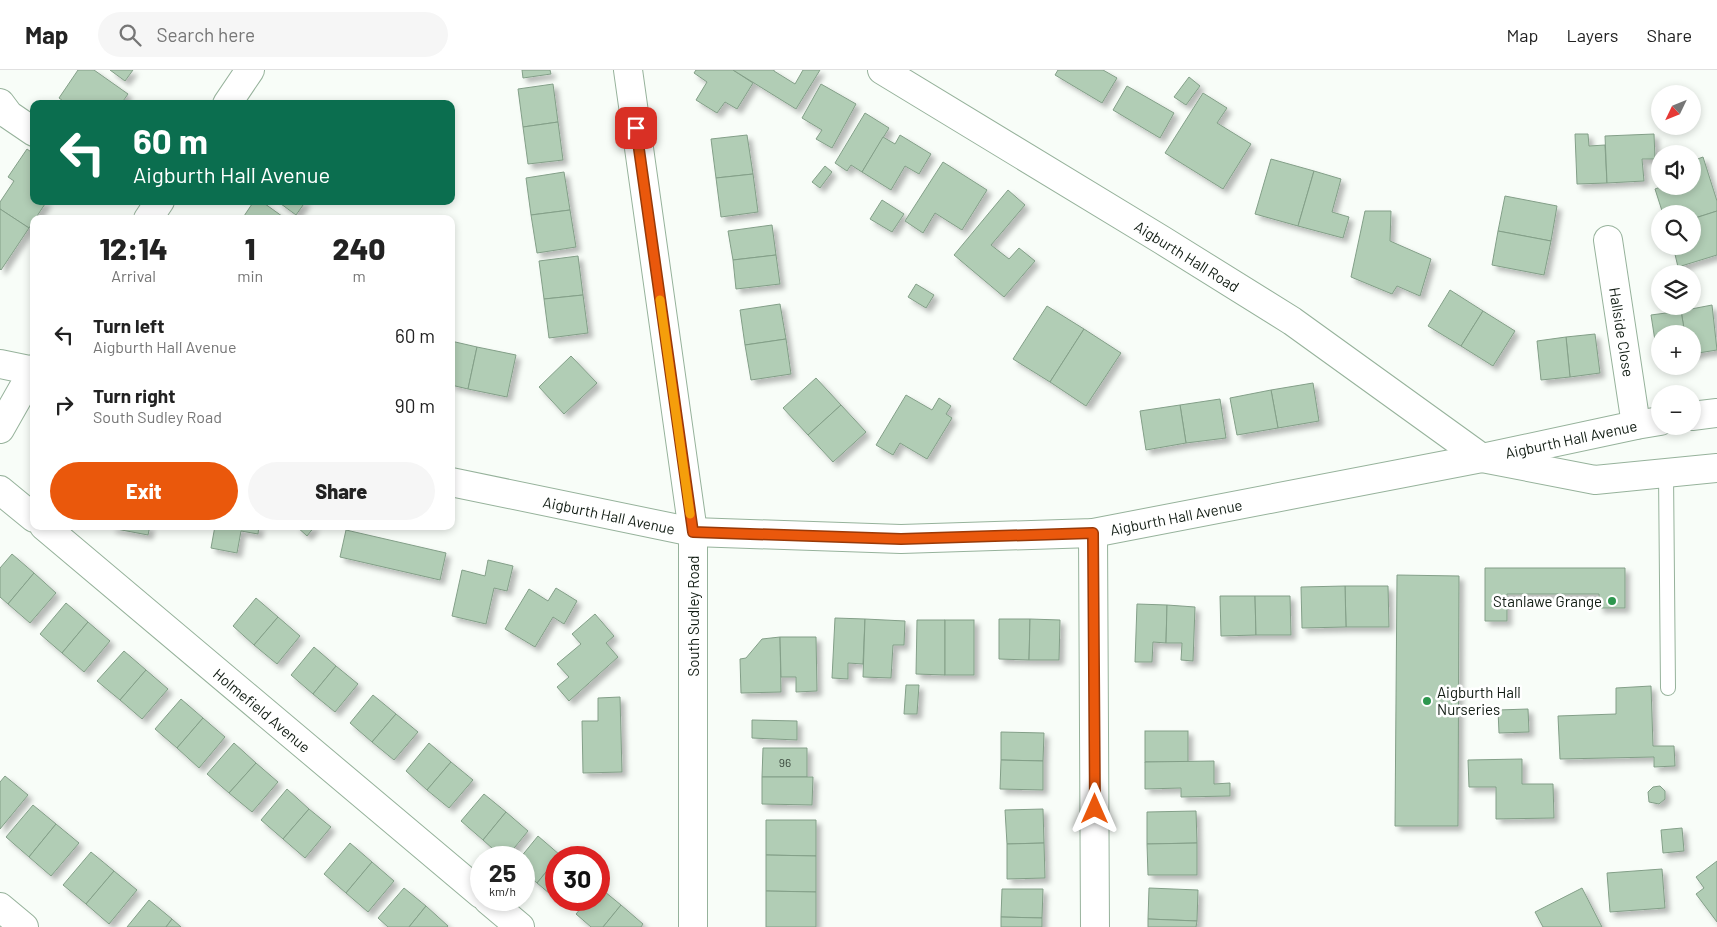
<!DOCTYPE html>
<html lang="en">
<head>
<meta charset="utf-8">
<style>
	:root { --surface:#fff; --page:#f6f6f6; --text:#222; --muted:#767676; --line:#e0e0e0; --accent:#ea580c }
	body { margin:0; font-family:Barlow,sans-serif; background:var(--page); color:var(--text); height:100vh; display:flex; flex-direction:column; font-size:19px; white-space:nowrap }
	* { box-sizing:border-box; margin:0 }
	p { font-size:16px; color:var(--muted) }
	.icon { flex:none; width:28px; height:28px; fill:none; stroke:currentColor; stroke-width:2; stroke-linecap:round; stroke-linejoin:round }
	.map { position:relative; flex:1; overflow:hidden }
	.details { position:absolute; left:30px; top:145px; width:425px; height:315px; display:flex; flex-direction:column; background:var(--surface); border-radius:10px; box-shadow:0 2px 8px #0003 }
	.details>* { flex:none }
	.hud { position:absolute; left:30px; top:30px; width:425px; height:105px; border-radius:10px; box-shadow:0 2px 8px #0003; background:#0b6e4f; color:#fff; overflow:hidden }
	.needle { width:32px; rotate:227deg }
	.controls { position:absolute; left:1651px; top:15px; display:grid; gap:10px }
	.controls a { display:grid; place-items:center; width:50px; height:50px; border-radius:50%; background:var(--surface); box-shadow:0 2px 8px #0003; font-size:25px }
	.speed { position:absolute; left:470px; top:776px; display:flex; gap:10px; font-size:25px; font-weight:700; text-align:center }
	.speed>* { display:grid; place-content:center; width:65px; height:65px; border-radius:50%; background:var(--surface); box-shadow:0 2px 8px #0003; line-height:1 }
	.speed small { font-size:12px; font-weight:400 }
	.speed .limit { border:8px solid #d22; background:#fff; color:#111 }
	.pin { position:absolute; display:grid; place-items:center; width:42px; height:42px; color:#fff; margin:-21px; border-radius:10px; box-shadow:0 2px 8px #0006 }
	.me { position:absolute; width:55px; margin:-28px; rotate:0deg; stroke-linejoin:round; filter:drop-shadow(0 0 4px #0008) }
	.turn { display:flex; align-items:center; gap:18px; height:105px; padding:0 20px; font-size:22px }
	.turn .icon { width:65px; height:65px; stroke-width:2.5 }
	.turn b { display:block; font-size:35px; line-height:42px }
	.eta { display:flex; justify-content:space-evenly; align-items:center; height:85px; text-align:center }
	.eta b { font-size:30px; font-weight:800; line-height:35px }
	.button { display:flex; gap:10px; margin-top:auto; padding:10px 20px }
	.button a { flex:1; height:58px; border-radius:30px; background:var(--accent); color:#fff; font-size:20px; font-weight:800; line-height:58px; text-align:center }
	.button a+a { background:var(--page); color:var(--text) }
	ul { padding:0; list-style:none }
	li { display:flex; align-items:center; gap:15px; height:70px; padding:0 20px }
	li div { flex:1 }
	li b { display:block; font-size:19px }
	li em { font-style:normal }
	header { display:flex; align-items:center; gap:30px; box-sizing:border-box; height:70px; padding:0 25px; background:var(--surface); border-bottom:1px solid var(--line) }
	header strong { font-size:24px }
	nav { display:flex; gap:28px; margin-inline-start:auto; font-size:18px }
	.search { width:350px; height:45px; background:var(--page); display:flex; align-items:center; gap:12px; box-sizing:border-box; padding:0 18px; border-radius:28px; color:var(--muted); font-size:19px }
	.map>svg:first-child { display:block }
	.building { fill:#b1cdb5; stroke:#839f88; filter:url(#shadow) }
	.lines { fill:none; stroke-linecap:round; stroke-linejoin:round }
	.lane-casing { stroke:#96b29b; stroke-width:16 }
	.street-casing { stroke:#96b29b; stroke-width:30 }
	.lane { stroke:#fff; stroke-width:14 }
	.street { stroke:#fff; stroke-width:28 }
	.route-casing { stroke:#983908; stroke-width:12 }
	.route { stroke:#ea580c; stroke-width:9 }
	.slow { stroke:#f59e0b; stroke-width:9 }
	.poi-dot { fill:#2d974e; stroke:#fff; stroke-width:2 }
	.labels { text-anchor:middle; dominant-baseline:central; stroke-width:5; stroke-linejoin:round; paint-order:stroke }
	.number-label { font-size:12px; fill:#39483c }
	.street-label { font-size:15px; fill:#111c13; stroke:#fff }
	.poi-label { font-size:15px; fill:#111c13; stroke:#fff; text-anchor:end }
</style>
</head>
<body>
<header>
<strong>Map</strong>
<div class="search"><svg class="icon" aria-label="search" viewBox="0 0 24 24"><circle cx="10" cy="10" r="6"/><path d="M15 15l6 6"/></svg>Search here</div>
<nav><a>Map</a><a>Layers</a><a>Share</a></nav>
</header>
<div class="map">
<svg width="1717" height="857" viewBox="0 0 1717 857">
	<defs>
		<filter id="shadow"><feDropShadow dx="4.5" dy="4.5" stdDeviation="2.5" flood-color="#0004"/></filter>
	</defs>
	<rect width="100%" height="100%" fill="#f8fdf8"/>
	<!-- building -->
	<g class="building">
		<polygon points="78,0 94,0 128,24 121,34 67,34 59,28"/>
		<polygon points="110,0 133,0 125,11"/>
		<polygon points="522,0 550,0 551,4 523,8"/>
		<polygon points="696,0 733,0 753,13 737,39 725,32 717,43 696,30 707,12 694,3"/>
		<polygon points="733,0 774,0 774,1 795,14 803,0 820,0 796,39"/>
		<polygon points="1058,0 1103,0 1117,8 1102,33 1055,5"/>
		<polygon points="1189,7 1200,16 1186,35 1174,27"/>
		<polygon points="553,14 558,52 523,57 518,19"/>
		<polygon points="821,14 856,34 832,78 816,69 822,60 802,48"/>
		<polygon points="1127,16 1174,43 1160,68 1113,40"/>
		<polygon points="1203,23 1227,38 1217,53 1251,74 1223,119 1165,83"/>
		<polygon points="865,43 889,58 862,102 851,95 847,101 835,93"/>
		<polygon points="558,52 563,90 528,94 523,57"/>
		<polygon points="1575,64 1588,64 1589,76 1605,75 1607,113 1577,114"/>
		<polygon points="1654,64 1655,89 1642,89 1644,111 1607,113 1605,66"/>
		<polygon points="747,65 753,104 716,108 711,69"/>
		<polygon points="900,65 931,84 919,104 905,96 891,120 862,102 883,67 895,74"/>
		<polygon points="27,79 34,84 34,131 47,131 29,158 0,139 0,132 14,111 8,107"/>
		<polygon points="1703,87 1717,131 1717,141 1692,149 1692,144 1663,144 1655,119 1663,116 1692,116 1692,91"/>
		<polygon points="1271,89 1314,101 1298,156 1255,144"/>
		<polygon points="943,92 987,120 962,160 935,143 923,163 905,151"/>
		<polygon points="825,96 832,102 820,118 812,112"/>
		<polygon points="1314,101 1341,109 1332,142 1349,147 1343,168 1298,156"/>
		<polygon points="564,102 570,140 531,145 526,108"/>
		<polygon points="753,104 758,142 721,147 716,108"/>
		<polygon points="1008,120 1025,135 991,175 1009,189 1019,178 1035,191 1004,227 954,185"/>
		<polygon points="1505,126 1557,136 1551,171 1498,161"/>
		<polygon points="882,130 904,144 892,162 870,149"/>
		<polygon points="254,131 261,131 286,149 242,149"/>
		<polygon points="277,131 306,131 296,145"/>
		<polygon points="0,139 29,158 1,200 0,199"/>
		<polygon points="570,140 576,177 537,183 531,145"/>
		<polygon points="1365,141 1391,141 1390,171 1431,189 1420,226 1397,216 1392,224 1351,207"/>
		<polygon points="1717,141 1717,185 1678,197 1673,176 1692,176 1692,149"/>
		<polygon points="772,155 776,185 733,190 728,161"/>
		<polygon points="1498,161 1551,171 1544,205 1492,195"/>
		<polygon points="776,185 780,214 736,219 733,190"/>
		<polygon points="578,186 583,225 544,229 539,191"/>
		<polygon points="916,214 934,225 926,238 908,227"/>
		<polygon points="1450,220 1483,241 1461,276 1428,256"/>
		<polygon points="583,225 588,263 549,268 544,229"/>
		<polygon points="780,234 786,269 745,275 740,240"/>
		<polygon points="1712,235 1717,280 1692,284 1692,264 1685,264 1681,241"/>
		<polygon points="1047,236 1084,259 1050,312 1013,289"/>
		<polygon points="1483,241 1515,261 1493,296 1461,276"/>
		<polygon points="1681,241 1685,264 1660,264 1660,290 1658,290 1651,245"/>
		<polygon points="1084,259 1121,283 1086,336 1050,312"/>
		<polygon points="1595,264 1600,303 1570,307 1566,267"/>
		<polygon points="1566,267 1570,307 1541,310 1537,271"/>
		<polygon points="786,269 791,304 751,310 745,275"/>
		<polygon points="451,271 477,277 468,319 451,315"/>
		<polygon points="477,277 516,285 507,327 468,319"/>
		<polygon points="571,286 597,313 564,344 539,317"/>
		<polygon points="816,308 841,335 808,365 783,338"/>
		<polygon points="1313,313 1319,351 1278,358 1271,320"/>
		<polygon points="1271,320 1278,358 1237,365 1230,328"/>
		<polygon points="906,325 932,340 939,328 951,336 946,344 952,348 927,389 900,373 893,385 876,375"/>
		<polygon points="1220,329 1226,368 1186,373 1180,335"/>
		<polygon points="841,335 866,362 833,392 808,365"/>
		<polygon points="1180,335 1186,373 1146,380 1140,341"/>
		<polygon points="112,456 150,456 148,465 111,458"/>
		<polygon points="215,456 259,456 258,464 241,461 237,483 211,478"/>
		<polygon points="296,456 315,456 307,466"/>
		<polygon points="346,460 446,483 440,510 340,487"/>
		<polygon points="12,484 34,503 8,534 0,527 0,498"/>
		<polygon points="488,490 513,496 507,521 494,518 486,554 452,546 462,500 485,506"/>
		<polygon points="1485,498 1625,498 1625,538 1599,538 1599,524 1507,524 1507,551 1485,551"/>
		<polygon points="34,503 56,523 30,553 8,534"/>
		<polygon points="1397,505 1459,506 1458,756 1395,756"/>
		<polygon points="1345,516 1388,516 1389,557 1346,557"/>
		<polygon points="1345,516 1346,557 1302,558 1301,517"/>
		<polygon points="556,518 577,531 564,554 553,547 535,577 505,559 529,519 548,531"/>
		<polygon points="1220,526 1255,526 1256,565 1221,566"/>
		<polygon points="1255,526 1290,526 1291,565 1256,565"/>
		<polygon points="256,528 278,547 254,575 233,556"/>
		<polygon points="66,533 88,552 62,583 40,564"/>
		<polygon points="1137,534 1167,535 1166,573 1153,572 1152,592 1135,592"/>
		<polygon points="1167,535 1195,537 1193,591 1181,590 1182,573 1166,573"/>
		<polygon points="595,544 614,566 606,573 618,587 569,631 557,617 569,607 557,594 581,574 572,564"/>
		<polygon points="278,547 300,566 277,594 254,575"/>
		<polygon points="835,548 865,549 863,594 848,593 848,609 832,608"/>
		<polygon points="865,549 905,551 904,575 893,575 891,608 863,607"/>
		<polygon points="999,549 1030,549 1029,590 999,589"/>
		<polygon points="1030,549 1060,550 1059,590 1029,590"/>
		<polygon points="917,550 945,550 945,605 916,604"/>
		<rect x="945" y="550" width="29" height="55"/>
		<polygon points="88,552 110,571 84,602 62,583"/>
		<polygon points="780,567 781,622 741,623 740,589 746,588 762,569"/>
		<polygon points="780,567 816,567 817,621 796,622 796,607 781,607"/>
		<polygon points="314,577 336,596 313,624 291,605"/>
		<polygon points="124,581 146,600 120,630 97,611"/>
		<polygon points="336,596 358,614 335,642 313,624"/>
		<polygon points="146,600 168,619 142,649 120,630"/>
		<polygon points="906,615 919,615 917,644 904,644"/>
		<polygon points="1651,616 1653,676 1674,676 1675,696 1654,697 1654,687 1560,689 1558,646 1616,644 1616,618"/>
		<polygon points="373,625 396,644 372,672 350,653"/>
		<polygon points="620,627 622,702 583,703 582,651 598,651 598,628"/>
		<polygon points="181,629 203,648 177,678 155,659"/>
		<polygon points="1528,639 1529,662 1499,663 1498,640"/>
		<polygon points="396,644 418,662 394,690 372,672"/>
		<polygon points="203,648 225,667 199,698 177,678"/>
		<polygon points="752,650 797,651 797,670 752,668"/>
		<rect x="1145" y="661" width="43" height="31"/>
		<polygon points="1001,662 1044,663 1043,691 1001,690"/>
		<polygon points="234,673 256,693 229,723 207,704"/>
		<polygon points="429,673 451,692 427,720 406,701"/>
		<polygon points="763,678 807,678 807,707 762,707"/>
		<polygon points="1522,689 1522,714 1553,714 1554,748 1496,749 1496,717 1469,717 1468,690"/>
		<polygon points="1001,690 1043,691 1043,720 1000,719"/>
		<polygon points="1214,691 1214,714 1230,713 1230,726 1181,727 1181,718 1145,719 1145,692"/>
		<polygon points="451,692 473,710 449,738 427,720"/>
		<polygon points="256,693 278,712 252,742 229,723"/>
		<polygon points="5,706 28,725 0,759 0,712"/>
		<polygon points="762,707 813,707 812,735 762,734"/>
		<polygon points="1660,716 1665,721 1665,729 1659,734 1649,732 1648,722 1653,717"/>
		<polygon points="287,719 309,739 283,769 261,750"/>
		<polygon points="484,724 506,742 483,770 461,751"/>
		<polygon points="33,735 56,754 29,787 6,767"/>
		<polygon points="309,739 331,757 305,788 283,769"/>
		<polygon points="1043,739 1044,773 1007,774 1005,740"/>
		<polygon points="1196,741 1197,773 1147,774 1147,742"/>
		<polygon points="506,742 528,761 506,788 503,788 483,770"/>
		<polygon points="766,750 816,750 816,786 766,785"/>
		<polygon points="56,754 79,773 51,806 29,787"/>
		<polygon points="1682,758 1684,781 1663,783 1661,760"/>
		<polygon points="538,766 560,785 556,788 556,790 537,813 524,802 524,788 520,788"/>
		<polygon points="350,773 372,792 346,823 324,804"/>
		<polygon points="1044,773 1045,808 1007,809 1007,774"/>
		<polygon points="1197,773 1197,805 1148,805 1147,774"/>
		<polygon points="91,782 114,801 86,834 63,815"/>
		<polygon points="766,785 816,786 816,822 766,821"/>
		<polygon points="556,790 556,829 537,813"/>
		<polygon points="1717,791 1717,852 1696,824 1704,818 1696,807"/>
		<polygon points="372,792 394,811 368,842 346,823"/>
		<polygon points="1662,799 1665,838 1610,842 1607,803"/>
		<polygon points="114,801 137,820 109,854 86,834"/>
		<polygon points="599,817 621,835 603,857 591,857 576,844 588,830 599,830"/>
		<polygon points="404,818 426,836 409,857 388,857 378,848"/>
		<polygon points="1149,818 1198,820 1197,851 1148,849"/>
		<polygon points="1582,818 1602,857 1543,857 1535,842"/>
		<polygon points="1002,819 1043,819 1042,848 1001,847"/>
		<polygon points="766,821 816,822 816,857 766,857"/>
		<polygon points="149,830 172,849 166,857 127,857"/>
		<polygon points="621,835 643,854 641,857 603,857"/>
		<polygon points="426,836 448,856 447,857 409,857"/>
		<polygon points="1001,847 1042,848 1042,857 1001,857"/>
		<polygon points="172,849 181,857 166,857"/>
		<polygon points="1148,849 1197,851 1196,857 1148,857"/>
	</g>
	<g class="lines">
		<!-- lane casing -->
		<g class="lane-casing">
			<polyline id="lane" points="1666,403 1668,618"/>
		</g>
		<!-- street casing -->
		<g class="street-casing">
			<g id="street">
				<polyline points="628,0 693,462 693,857"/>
				<polyline points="882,0 1162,170 1292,251 1482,388 1595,410 1717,398"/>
				<polyline points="0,33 9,45 34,62"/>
				<polyline points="227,34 250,0"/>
				<polyline points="148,149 160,131"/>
				<polyline points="1608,170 1636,355"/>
				<polyline points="0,294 34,301"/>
				<polyline points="1692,346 1717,343"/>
				<polyline points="0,359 34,299"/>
				<polyline points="451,412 693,462 901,469 1093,463 1482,388 1636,355 1660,351"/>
				<polyline points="0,420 34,448"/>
				<polyline points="44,456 481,824"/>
				<polyline points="1093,463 1095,857"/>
				<polyline points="488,830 520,857"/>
				<polyline points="0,837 24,857"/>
			</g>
		</g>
		<!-- lane -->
		<use href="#lane" class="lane"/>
		<!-- street -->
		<use href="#street" class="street"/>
	</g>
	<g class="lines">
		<!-- route casing -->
		<g class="route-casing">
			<polyline id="route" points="636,58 693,462 901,469 1093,463 1095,739"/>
		</g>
		<!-- route -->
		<use href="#route" class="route"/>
		<!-- slow -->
		<polyline class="slow" points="660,230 690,444"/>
	</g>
	<!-- markers -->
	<g class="poi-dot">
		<circle cx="1612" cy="531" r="5"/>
		<circle cx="1427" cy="631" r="5"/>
	</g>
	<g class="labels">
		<!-- number labels -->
		<g class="number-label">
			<text x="785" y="692">96</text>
		</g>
		<!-- street labels -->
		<g class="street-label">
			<text transform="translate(1187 186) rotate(32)">Aigburth Hall Road</text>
			<text transform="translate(1622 262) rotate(81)">Hallside Close</text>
			<text transform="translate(1571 369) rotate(-12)">Aigburth Hall Avenue</text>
			<text transform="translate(609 445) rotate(12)">Aigburth Hall Avenue</text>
			<text transform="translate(1176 447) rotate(-11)">Aigburth Hall Avenue</text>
			<text transform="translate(693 546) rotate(-90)">South Sudley Road</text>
			<text transform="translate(262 640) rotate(40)">Holmefield Avenue</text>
		</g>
		<!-- poi labels -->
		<g class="poi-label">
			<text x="1602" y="531">Stanlawe Grange</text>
			<text x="1437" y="622" text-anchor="start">Aigburth Hall<tspan x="1437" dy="17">Nurseries</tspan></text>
		</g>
	</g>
</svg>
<div class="controls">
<a><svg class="needle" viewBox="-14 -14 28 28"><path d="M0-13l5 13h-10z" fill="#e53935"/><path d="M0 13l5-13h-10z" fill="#767676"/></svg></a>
<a><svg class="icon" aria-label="sound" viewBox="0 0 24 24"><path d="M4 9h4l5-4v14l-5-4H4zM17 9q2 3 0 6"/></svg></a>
<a><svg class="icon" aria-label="search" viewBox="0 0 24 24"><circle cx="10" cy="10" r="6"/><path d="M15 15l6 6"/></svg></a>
<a><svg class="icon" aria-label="layers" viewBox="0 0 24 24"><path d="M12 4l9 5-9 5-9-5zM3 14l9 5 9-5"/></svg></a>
<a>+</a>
<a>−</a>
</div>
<div class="speed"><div>25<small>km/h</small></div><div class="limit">30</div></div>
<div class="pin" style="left:636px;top:58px;background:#d93025"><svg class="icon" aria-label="arrive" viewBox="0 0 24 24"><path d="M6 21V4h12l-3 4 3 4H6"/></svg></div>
<svg class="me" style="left:1095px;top:739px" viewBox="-20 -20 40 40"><path d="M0-17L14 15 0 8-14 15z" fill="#ea580c" stroke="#fff" stroke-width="4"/></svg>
<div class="hud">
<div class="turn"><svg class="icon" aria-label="left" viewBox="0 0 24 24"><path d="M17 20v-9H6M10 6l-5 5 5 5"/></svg><div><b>60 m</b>Aigburth Hall Avenue</div></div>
</div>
<section class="details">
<div class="eta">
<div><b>12:14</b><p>Arrival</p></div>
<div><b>1</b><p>min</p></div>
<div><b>240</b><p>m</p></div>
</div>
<ul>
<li><svg class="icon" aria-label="left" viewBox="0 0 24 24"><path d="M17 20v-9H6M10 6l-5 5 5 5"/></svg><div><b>Turn left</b><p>Aigburth Hall Avenue</p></div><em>60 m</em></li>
<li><svg class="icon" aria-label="right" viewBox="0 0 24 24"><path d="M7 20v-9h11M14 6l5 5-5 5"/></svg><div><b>Turn right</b><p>South Sudley Road</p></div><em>90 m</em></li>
</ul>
<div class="button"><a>Exit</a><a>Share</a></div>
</section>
</div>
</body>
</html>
